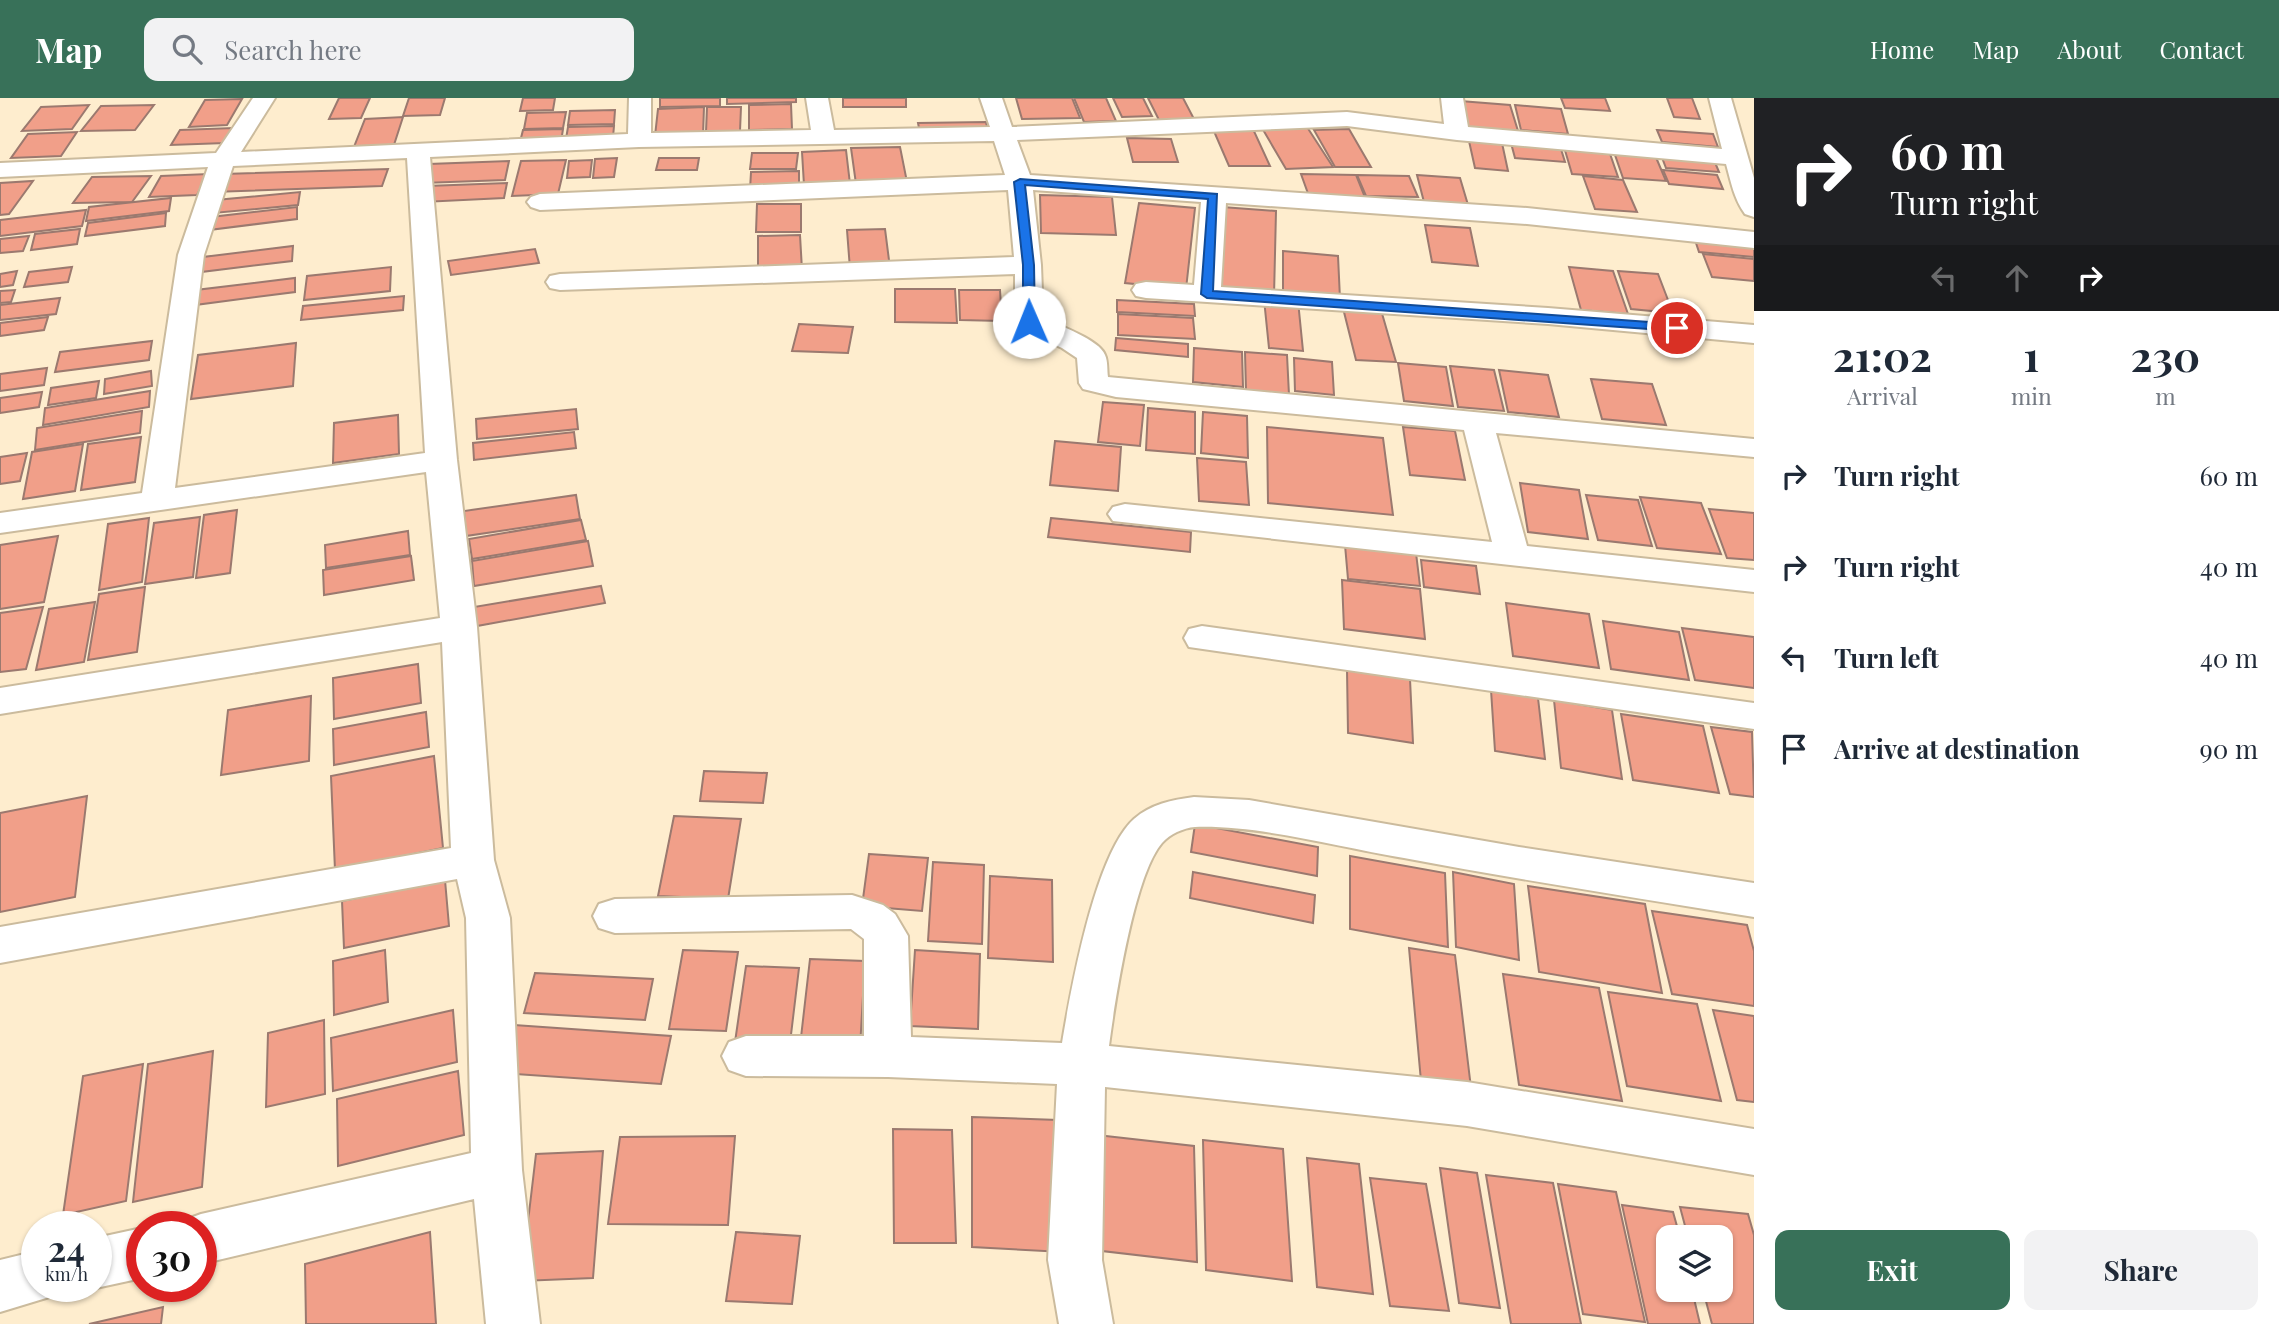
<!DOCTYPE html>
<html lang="en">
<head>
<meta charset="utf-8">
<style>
	:root { --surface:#fff; --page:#f2f2f3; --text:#1f2937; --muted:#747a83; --accent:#387159 }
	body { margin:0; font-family:"Playfair Display",serif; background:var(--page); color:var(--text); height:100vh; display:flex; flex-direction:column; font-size:26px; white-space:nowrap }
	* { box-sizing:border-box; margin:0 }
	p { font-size:23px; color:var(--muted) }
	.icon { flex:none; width:38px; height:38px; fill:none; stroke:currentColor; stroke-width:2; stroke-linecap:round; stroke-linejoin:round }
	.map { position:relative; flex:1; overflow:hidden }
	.panel { display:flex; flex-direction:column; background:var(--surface); width:525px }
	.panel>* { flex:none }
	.hud { background:#202124; color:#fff; overflow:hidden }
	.controls { position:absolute; left:1656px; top:1127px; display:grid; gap:14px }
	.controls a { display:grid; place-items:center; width:77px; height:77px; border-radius:14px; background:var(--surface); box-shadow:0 2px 5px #0004; font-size:35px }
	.speed { position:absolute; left:21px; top:1113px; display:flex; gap:14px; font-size:35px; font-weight:700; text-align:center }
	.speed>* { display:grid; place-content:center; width:91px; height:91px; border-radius:50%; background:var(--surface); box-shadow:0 2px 5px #0004; line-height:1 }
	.speed small { font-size:18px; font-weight:400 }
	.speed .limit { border:10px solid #d22; background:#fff; color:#111 }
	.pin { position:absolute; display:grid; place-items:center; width:60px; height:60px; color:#fff; margin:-30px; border:4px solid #fff; border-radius:50%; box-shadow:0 2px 7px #0007 }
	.me { position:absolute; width:77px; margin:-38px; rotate:359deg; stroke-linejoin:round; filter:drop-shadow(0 0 5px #0008) }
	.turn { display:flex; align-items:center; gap:24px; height:147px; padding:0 21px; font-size:32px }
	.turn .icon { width:91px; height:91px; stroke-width:2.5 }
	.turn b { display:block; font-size:49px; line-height:60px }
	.lanes { display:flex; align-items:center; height:66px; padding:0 21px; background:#0003; justify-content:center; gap:35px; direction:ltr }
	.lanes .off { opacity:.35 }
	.eta { display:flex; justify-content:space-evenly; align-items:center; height:119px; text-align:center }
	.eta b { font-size:42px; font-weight:700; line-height:49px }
	.action { display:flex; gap:14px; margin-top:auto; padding:14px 21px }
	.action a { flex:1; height:80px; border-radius:14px; background:var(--accent); color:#fff; font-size:28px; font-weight:700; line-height:80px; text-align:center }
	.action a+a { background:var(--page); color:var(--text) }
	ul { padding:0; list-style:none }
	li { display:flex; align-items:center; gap:21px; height:91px; padding:0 21px }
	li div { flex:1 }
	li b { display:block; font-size:26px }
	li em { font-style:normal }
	header { display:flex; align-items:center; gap:42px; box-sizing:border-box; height:98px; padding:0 35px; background:var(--accent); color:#fff }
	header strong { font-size:33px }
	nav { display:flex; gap:38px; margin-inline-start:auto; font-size:24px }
	.search { width:490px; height:63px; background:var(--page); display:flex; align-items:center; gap:18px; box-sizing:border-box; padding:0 24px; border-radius:14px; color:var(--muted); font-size:26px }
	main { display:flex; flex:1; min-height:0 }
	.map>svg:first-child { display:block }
	.building { fill:#f19f89; stroke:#9b796f; stroke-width:2 }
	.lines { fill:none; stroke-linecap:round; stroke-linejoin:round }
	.minor-casing { stroke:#cbbb9d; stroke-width:4 }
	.minor { fill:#fff; fill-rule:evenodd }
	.route { fill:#1a73e8; stroke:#114b97; stroke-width:2 }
</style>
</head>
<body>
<header>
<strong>Map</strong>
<div class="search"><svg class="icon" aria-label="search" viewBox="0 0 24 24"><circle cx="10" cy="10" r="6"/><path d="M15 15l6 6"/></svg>Search here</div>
<nav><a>Home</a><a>Map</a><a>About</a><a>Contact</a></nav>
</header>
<main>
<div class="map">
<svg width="1754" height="1226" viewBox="0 0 1754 1226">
	<rect width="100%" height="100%" fill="#feedce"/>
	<!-- building -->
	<g class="building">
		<polygon points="339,0 370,0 361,20 329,21"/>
		<polygon points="409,0 445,0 440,17 403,18"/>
		<polygon points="523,0 555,0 553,12 520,13"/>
		<polygon points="660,0 720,0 720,8 660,9"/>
		<polygon points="727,0 796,0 796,4 727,6"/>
		<rect x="843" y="0" width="63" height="9"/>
		<polygon points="1016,0 1072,0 1080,20 1022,21"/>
		<polygon points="1074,0 1106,0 1116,23 1084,24"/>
		<polygon points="1113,0 1143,0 1152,18 1122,19"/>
		<polygon points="1148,0 1183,0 1194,21 1159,22"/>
		<polygon points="1561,0 1605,0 1610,13 1565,10"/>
		<polygon points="1667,0 1692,0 1700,21 1674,19"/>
		<polygon points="242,1 227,27 189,29 205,2"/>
		<polygon points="1460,3 1510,7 1518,33 1467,29"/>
		<polygon points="791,6 792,31 749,32 749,7"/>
		<polygon points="89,7 72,31 22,33 41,9"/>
		<polygon points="154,7 135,32 81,33 101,8"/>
		<polygon points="1515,7 1561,11 1568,36 1521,32"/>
		<polygon points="704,9 703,37 655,38 658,11"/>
		<polygon points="707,9 741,9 740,33 706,34"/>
		<polygon points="615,12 614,26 568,27 570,13"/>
		<polygon points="566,14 563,30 524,31 527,15"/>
		<polygon points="403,19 392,53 352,54 365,21"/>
		<polygon points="986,24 988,34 920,35 918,25"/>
		<polygon points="614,28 613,39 566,41 568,29"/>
		<polygon points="1307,29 1333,69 1286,71 1262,30"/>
		<polygon points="233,30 225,45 171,47 180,32"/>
		<polygon points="563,31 561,44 520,44 523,32"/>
		<polygon points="1213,31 1253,31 1270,68 1229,68"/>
		<polygon points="1349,31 1371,69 1335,69 1314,32"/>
		<polygon points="1657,32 1713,36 1718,49 1662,44"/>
		<polygon points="77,34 61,58 11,60 28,36"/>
		<polygon points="1127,40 1171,41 1178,64 1133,64"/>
		<polygon points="1469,43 1502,45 1508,73 1475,70"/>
		<polygon points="1511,45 1560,48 1565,64 1515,60"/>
		<polygon points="900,49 907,84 856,86 851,50"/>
		<polygon points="1564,49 1609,53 1618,79 1572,76"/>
		<polygon points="846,52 850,86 804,87 802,54"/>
		<polygon points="1614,54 1655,57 1666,83 1623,80"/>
		<polygon points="752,55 798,55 796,71 750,71"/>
		<polygon points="1661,57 1714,62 1719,74 1666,70"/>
		<polygon points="617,60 614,79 593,80 595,61"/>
		<polygon points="659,60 699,60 697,72 656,72"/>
		<polygon points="566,62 558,96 512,98 521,63"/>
		<polygon points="592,62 590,79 567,80 569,63"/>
		<polygon points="509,63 505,82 423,85 429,66"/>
		<polygon points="388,71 382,88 213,94 223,76"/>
		<polygon points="1663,72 1717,77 1723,91 1669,86"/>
		<polygon points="799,73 799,91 750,92 751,74"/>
		<polygon points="208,76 197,97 149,99 161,78"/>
		<polygon points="1301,76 1356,77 1366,102 1310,101"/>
		<polygon points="1357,77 1409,78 1418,99 1366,98"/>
		<polygon points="1417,77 1460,80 1468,107 1424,104"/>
		<polygon points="151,78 132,104 73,105 92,79"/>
		<polygon points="1583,78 1623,82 1637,114 1595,111"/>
		<polygon points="33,83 9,116 0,117 0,85"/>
		<polygon points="507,85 504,100 423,104 427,88"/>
		<polygon points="300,94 298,107 214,115 216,102"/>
		<polygon points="1040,97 1112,99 1116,137 1041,135"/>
		<polygon points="171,100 169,113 86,123 89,109"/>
		<polygon points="1139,105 1195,110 1186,191 1125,185"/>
		<polygon points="757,106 801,106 801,134 756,134"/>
		<polygon points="297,109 297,121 209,132 211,119"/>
		<polygon points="1222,109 1276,113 1274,198 1215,192"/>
		<polygon points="86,112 82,128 0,138 0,122"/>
		<polygon points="166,115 165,128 85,138 88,125"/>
		<polygon points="1425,127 1470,130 1478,168 1432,164"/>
		<polygon points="80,131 77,146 31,152 35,136"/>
		<polygon points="885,131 890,170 850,171 847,132"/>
		<polygon points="800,137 802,172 758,173 758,138"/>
		<polygon points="29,138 23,153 0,155 0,141"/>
		<polygon points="1694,139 1754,145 1754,159 1699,154"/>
		<polygon points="293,148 292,163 201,174 203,159"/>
		<polygon points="535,151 539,165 451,177 448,163"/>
		<polygon points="1283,153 1338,158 1340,201 1283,195"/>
		<polygon points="1703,156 1754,161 1754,183 1712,179"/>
		<polygon points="72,169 68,184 24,189 29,174"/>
		<polygon points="391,169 390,193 304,202 307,178"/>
		<polygon points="1569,169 1613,173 1628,216 1581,212"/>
		<polygon points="17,173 13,187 0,189 0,176"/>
		<polygon points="1618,173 1658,176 1673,215 1631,211"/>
		<polygon points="295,180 295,194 195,207 196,192"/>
		<polygon points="895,191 955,191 957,225 895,224"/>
		<polygon points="15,192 11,204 0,205 0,193"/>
		<polygon points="959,192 1000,192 1002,223 960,222"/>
		<polygon points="404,198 403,212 301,222 303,208"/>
		<polygon points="60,200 56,216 0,222 0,207"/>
		<polygon points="1264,201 1298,203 1303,253 1269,250"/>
		<polygon points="1117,202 1194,206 1195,218 1117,214"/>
		<polygon points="1343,210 1381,212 1396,264 1356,262"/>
		<polygon points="1118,216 1193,220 1195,241 1118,237"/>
		<polygon points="48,219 44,232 0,238 0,225"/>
		<polygon points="799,226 853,229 848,255 792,253"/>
		<polygon points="1116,240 1188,246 1188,259 1115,252"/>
		<polygon points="152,243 149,262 55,274 60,254"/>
		<polygon points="296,245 293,288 191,301 198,257"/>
		<polygon points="1194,250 1242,254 1243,289 1193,284"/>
		<polygon points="1245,254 1287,257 1289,297 1246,293"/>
		<polygon points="1294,260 1332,264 1334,297 1295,293"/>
		<polygon points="1398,265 1446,269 1453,308 1404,303"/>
		<polygon points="1450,268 1494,272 1504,313 1458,309"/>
		<polygon points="47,270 44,287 0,293 0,276"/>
		<polygon points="1499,272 1548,277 1559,319 1508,314"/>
		<polygon points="151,273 152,288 104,296 105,281"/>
		<polygon points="1591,281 1652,286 1666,327 1602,321"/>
		<polygon points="99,283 96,300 48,307 51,290"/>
		<polygon points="150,293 149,309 43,327 45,310"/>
		<polygon points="42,294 39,309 0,315 0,300"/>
		<polygon points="1103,304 1144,307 1140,348 1098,344"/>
		<polygon points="1148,310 1195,314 1195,356 1146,352"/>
		<polygon points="576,311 578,331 477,341 476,321"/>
		<polygon points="142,313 140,335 35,352 37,330"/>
		<polygon points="1203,314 1247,318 1248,360 1201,355"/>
		<polygon points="398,317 399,356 333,365 334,325"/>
		<polygon points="1267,329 1383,340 1393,417 1268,405"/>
		<polygon points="1403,329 1455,333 1465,382 1410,377"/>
		<polygon points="574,334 576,350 474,362 473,345"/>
		<polygon points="141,339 135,384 81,392 88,346"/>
		<polygon points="1055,343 1121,349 1118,393 1050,387"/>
		<polygon points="83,346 75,393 23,401 32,354"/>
		<polygon points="27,355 20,383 0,386 0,359"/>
		<polygon points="1197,360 1246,364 1249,407 1199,403"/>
		<polygon points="1520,385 1579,392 1588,441 1528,434"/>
		<polygon points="576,397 580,421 466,438 464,413"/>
		<polygon points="1586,397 1638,402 1652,448 1598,442"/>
		<polygon points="1640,399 1701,405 1721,456 1657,450"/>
		<polygon points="1709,411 1754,415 1754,462 1727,460"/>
		<polygon points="237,412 230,475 196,480 204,417"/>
		<polygon points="200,419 193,479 145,486 154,425"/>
		<polygon points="149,420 142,484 99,492 108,426"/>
		<polygon points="1051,420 1191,434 1190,454 1048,439"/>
		<polygon points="581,422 586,442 472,461 469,441"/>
		<polygon points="408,433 410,457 326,470 325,447"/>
		<polygon points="58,438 44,504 0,511 0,447"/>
		<polygon points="588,443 593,468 474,488 472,463"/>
		<polygon points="1345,447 1416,455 1420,488 1348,481"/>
		<polygon points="411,458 414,482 324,497 323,472"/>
		<polygon points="1421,462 1476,468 1480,496 1424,489"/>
		<polygon points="1342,482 1420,491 1425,541 1344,531"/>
		<polygon points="601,488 605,505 477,528 474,509"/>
		<polygon points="145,489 137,554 88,562 99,496"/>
		<polygon points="95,504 84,564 36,572 49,511"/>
		<polygon points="1506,505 1589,516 1599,570 1513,558"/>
		<polygon points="43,509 26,571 0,574 0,515"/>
		<polygon points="1603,523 1679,534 1689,582 1611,571"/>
		<polygon points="1682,530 1754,539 1754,590 1695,582"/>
		<polygon points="418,566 421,605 334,621 333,580"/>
		<polygon points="1347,572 1410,581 1413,645 1348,635"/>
		<polygon points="1491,592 1538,600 1545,661 1495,653"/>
		<polygon points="311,598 309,663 221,677 228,612"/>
		<polygon points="1554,602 1612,612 1622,681 1561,670"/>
		<polygon points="426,614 429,649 334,667 333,631"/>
		<polygon points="1621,616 1703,628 1719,695 1633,682"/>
		<polygon points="1711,629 1752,634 1754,699 1730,696"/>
		<polygon points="434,658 443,750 335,772 331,678"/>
		<polygon points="704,673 767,675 763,705 700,703"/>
		<polygon points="87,698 75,799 0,814 0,715"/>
		<polygon points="674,718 741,721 728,801 658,798"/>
		<polygon points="1195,726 1318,749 1317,778 1191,754"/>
		<polygon points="869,756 928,760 922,813 862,808"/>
		<polygon points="1350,758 1445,775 1448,849 1350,831"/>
		<polygon points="933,764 984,767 982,846 928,843"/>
		<polygon points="1193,774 1315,797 1313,825 1190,800"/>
		<polygon points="1453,774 1514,786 1519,862 1456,849"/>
		<polygon points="990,778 1052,782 1053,864 988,860"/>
		<polygon points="445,782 449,828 344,850 342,803"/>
		<polygon points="1528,788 1645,806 1662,895 1539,874"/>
		<polygon points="1652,813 1747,827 1754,853 1754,908 1672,896"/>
		<polygon points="1409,850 1455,857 1471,990 1421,983"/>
		<polygon points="385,852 388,904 334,917 333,863"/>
		<polygon points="683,852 738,854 726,933 669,931"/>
		<polygon points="915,852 980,856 978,931 910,928"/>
		<polygon points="810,861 865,863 860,950 800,948"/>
		<polygon points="746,868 799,870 790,945 735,944"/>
		<polygon points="535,875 653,881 645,922 524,915"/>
		<polygon points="1503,876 1599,890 1622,1003 1519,987"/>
		<polygon points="1608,894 1697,906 1721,1003 1627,988"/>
		<polygon points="453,912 457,964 333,993 331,940"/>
		<polygon points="1713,912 1754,918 1754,1004 1737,1002"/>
		<polygon points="324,922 325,996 266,1009 268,935"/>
		<polygon points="514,927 671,938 661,986 500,975"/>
		<polygon points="213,953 202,1089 133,1104 148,966"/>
		<polygon points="143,966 126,1103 63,1117 83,978"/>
		<polygon points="458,973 464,1037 338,1068 337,1001"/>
		<polygon points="972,1019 1058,1022 1063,1154 972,1149"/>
		<polygon points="893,1031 952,1032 956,1145 894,1145"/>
		<polygon points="1088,1036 1194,1048 1197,1164 1085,1151"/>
		<polygon points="735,1038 728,1127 608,1126 620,1039"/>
		<polygon points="1203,1042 1283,1051 1292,1183 1206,1172"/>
		<polygon points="603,1053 593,1180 521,1183 536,1056"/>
		<polygon points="1307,1060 1359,1066 1373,1196 1317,1189"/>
		<polygon points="1440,1070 1477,1075 1500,1210 1459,1205"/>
		<polygon points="1486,1077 1553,1085 1581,1226 1511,1226"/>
		<polygon points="1370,1080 1426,1086 1449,1213 1390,1208"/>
		<polygon points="1558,1086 1616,1094 1645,1224 1583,1216"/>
		<polygon points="1622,1107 1673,1114 1680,1139 1668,1139 1668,1192 1692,1192 1700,1226 1648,1226"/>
		<polygon points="1680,1109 1748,1116 1754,1137 1754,1226 1712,1226 1703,1192 1720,1192 1720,1139 1688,1139"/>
		<polygon points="430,1134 436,1226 306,1226 305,1166"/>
		<polygon points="736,1134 800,1138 792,1206 726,1203"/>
		<polygon points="163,1209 161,1226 89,1226"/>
	</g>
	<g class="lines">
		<!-- minor casing -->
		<g class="minor-casing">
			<g id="minor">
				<path d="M253 0H275L241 54 628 36 629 0H651V35L811 32 806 0H828L834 32 990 29 980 0H1002L1012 29 1347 14 1444 26 1441 0H1463L1468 29 1722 51 1709 0H1731L1754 80V119L1745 116C1734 101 1731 84 1726 66L1457 42 1347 28 1017 42 1030 77 1527 110 1754 134V150L1527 126 1226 105 1221 189 1548 210 1754 227V245L1548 226 1146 200 1136 198 1132 192 1136 186 1146 184 1194 187 1201 104 1033 92 1041 167 1043 220C1058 227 1100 242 1105 257 1108 263 1107 273 1108 279L1754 341V359L1496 335 1527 448 1754 472V494L1113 423 1108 416 1113 409 1125 406 1492 444 1464 332 1116 299 1083 291 1079 285 1077 260 1062 250 1019 230 1015 224V176L560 192 550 190 546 184 550 178 560 176 1014 159 1008 92 540 112 531 109 527 104 531 99 540 96 1005 77 994 43 639 49 430 59 457 362 477 529 494 762 510 820 522 1072 540 1226H486L474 1101 201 1166V1129H180L182 1123 201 1116 471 1055 466 820 457 781 0 865V829L451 750 442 544 0 616V590L440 520 426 374 0 435V415L142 395 178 157 208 69 0 79V65L216 55ZM407 60 425 355 175 390 204 157 233 68Z"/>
				<polygon points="1202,528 1754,605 1754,631 1189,549 1184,540 1189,531"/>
				<path d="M1194 699 1249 702 1519 749 1754 785V819C1637 800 1520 782 1404 760 1339 749 1260 727 1195 729 1183 730 1170 736 1162 745 1134 777 1115 903 1109 948L1467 984 1754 1031V1077L1467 1028 1105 989 1102 1162 1113 1226H1059L1048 1162 1057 986 888 979 746 978 729 972 722 958 729 944 746 938H864V841L851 831 615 835 599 830 593 818 599 806 615 801 852 797 883 807 895 816 908 838 911 939 1062 945C1071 891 1095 756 1134 721 1151 706 1172 702 1194 699Z"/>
				<polygon points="142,1130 142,1180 96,1190 91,1188 96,1188 96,1140"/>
				<polygon points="37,1153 37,1188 60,1188 56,1197 0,1214 0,1162"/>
			</g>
		</g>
		<!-- minor -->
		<use href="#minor" class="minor"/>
	</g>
	<!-- route -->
	<polygon class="route" points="1020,81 1217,96 1213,193 1677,226 1683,230 1677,233 1207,200 1201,196 1208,101 1025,87 1034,167 1035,224 1029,227 1023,224 1023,167 1014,84"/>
</svg>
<div class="controls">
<a><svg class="icon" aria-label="layers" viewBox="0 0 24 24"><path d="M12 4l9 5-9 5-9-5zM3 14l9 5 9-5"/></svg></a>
</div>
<div class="speed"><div>24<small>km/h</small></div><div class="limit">30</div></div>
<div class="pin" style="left:1677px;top:230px;background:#d93025"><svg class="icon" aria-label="arrive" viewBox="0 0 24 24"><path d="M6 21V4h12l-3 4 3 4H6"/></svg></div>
<svg class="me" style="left:1029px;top:224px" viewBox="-20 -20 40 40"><circle r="19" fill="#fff"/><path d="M0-13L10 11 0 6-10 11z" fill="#1a73e8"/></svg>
</div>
<section class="panel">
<div class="hud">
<div class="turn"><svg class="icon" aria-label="right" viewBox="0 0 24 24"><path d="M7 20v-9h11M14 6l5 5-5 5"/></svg><div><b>60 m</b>Turn right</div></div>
<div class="lanes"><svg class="icon off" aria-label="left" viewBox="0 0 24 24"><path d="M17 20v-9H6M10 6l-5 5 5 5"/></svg><svg class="icon off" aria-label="ahead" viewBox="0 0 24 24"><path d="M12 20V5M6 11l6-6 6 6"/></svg><svg class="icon" aria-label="right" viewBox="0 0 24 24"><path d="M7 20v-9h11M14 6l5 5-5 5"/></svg></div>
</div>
<div class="eta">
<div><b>21:02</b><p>Arrival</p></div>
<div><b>1</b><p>min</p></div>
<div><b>230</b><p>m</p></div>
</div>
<ul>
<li><svg class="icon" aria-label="right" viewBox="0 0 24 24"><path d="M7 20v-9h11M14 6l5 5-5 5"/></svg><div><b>Turn right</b></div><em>60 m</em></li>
<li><svg class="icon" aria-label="right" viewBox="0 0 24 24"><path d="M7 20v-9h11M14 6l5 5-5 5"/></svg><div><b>Turn right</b></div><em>40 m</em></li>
<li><svg class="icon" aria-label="left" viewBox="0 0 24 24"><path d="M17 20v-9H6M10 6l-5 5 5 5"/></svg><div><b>Turn left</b></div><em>40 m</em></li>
<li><svg class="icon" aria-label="arrive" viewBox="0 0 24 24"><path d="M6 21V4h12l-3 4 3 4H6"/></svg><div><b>Arrive at destination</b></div><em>90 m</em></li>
</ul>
<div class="action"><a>Exit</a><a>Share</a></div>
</section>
</main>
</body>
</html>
